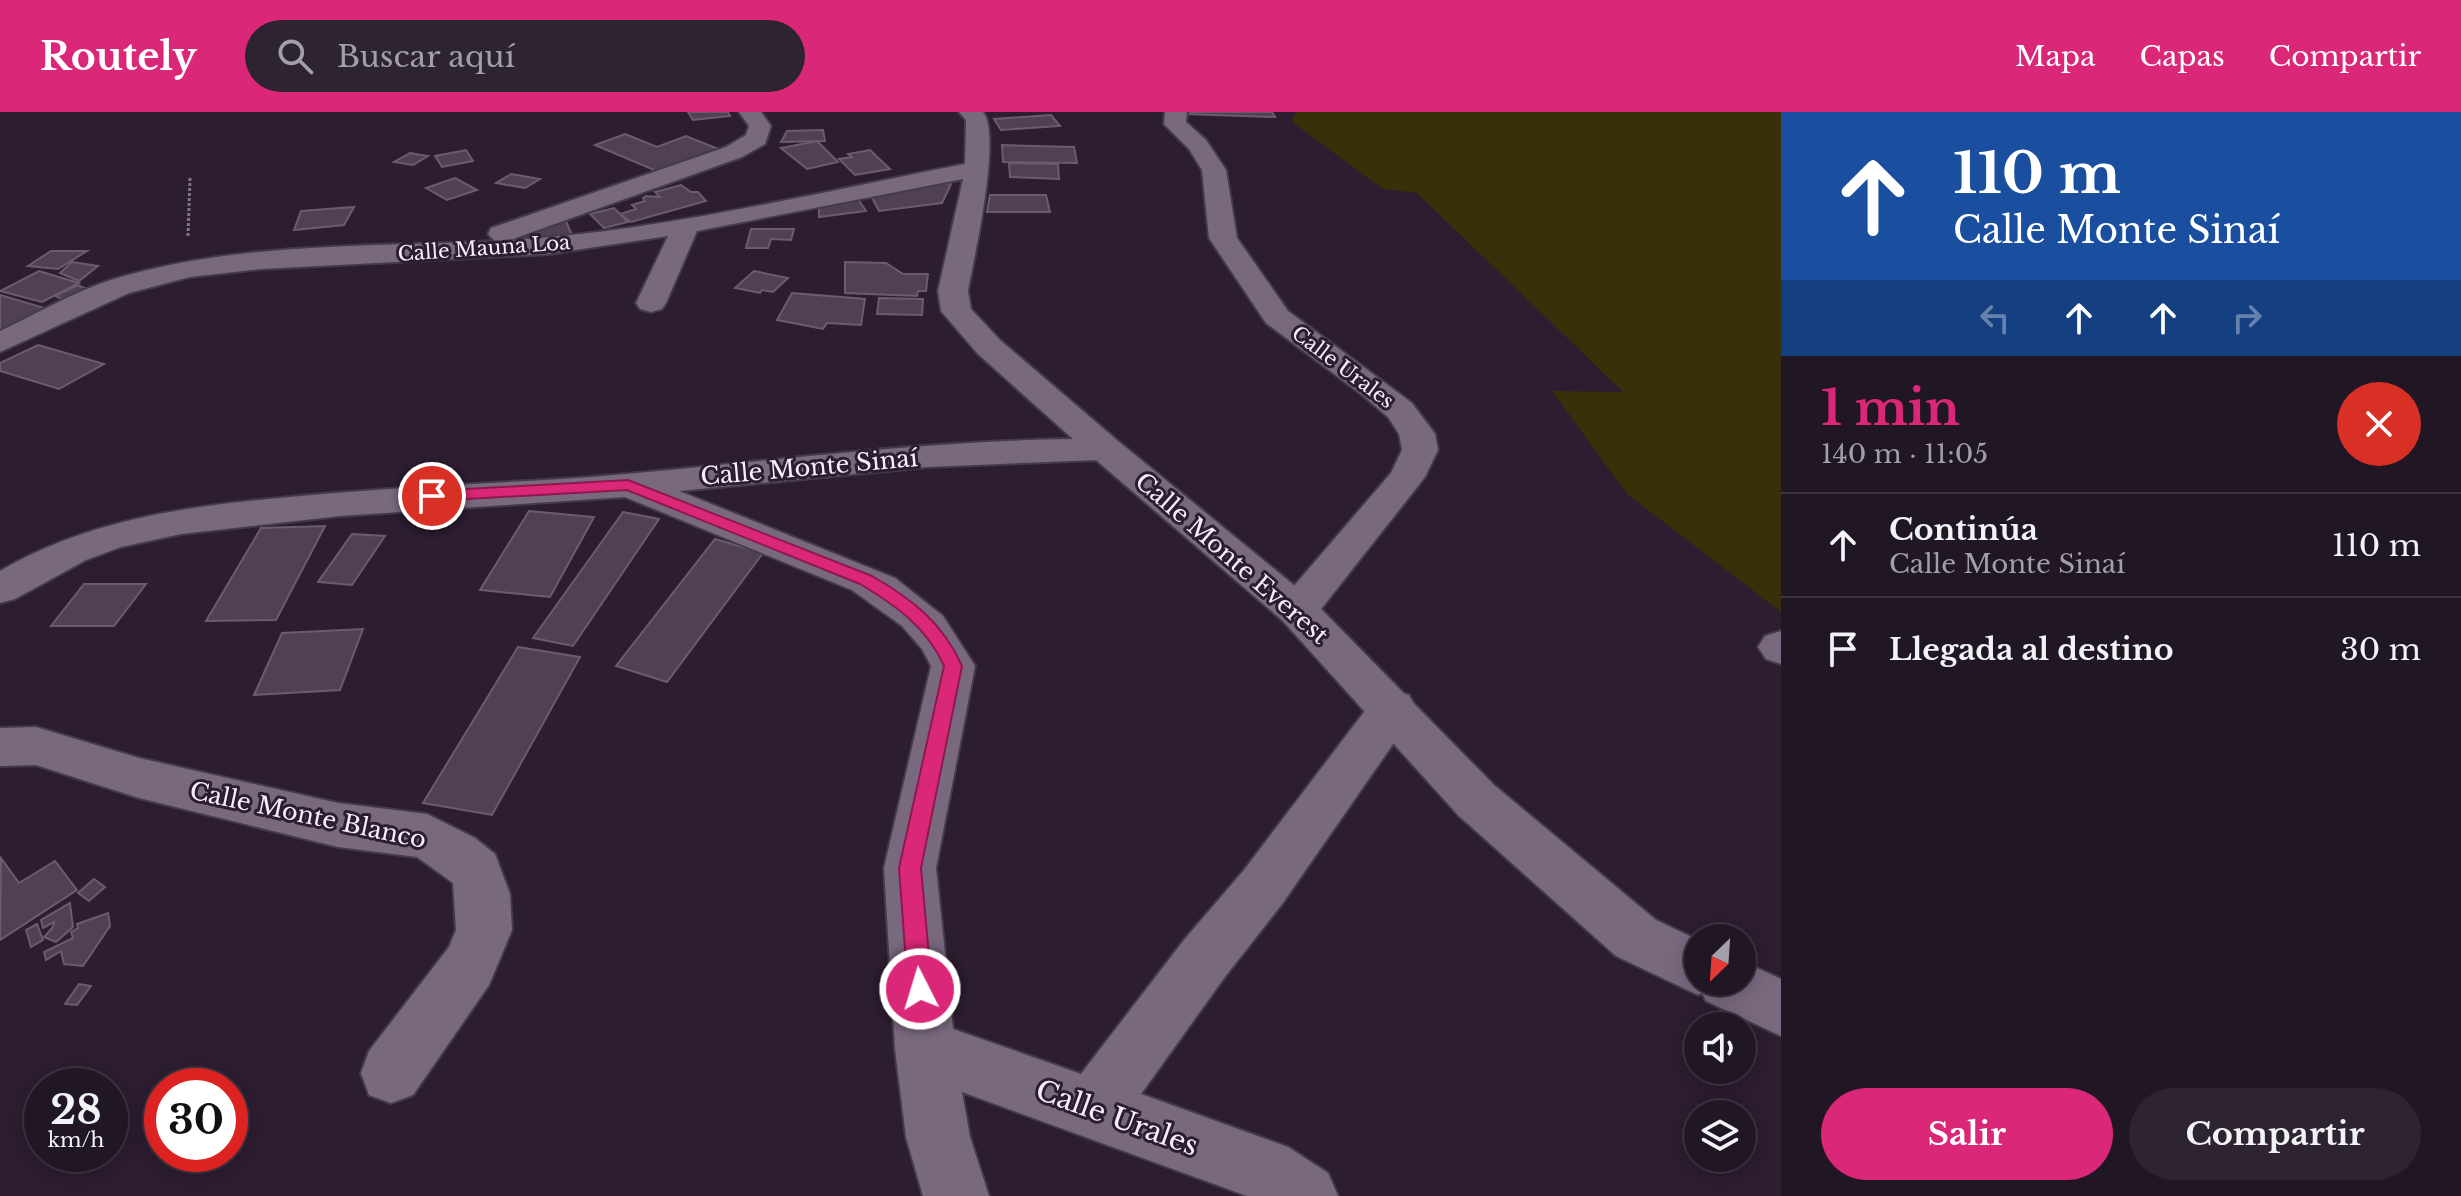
<!DOCTYPE html>
<html lang="es">
<head>
<meta charset="utf-8">
<style>
	:root { --surface:#211624; --page:#2d2331; --text:#f1f3f6; --muted:#a29fa6; --line:#3e3541; --accent:#db2777 }
	body { margin:0; font-family:"Libre Baskerville",serif; background:var(--page); color:var(--text); height:100vh; display:flex; flex-direction:column; font-size:30px; white-space:nowrap }
	* { box-sizing:border-box; margin:0 }
	p { font-size:26px; color:var(--muted) }
	.icon { flex:none; width:44px; height:44px; fill:none; stroke:currentColor; stroke-width:2; stroke-linecap:round; stroke-linejoin:round }
	.map { position:relative; flex:1; overflow:hidden }
	.side { display:flex; flex-direction:column; background:var(--surface); width:680px }
	.side>* { flex:none }
	.top-card { background:#1a4fa0; color:#fff; overflow:hidden }
	.needle { width:52px; rotate:205deg }
	.controls { position:absolute; left:1684px; top:812px; display:grid; gap:16px }
	.controls a { display:grid; place-items:center; width:72px; height:72px; border-radius:50%; background:var(--surface); box-shadow:0 4px 20px #0003,0 0 0 2px var(--line); font-size:40px }
	.speed { position:absolute; left:24px; top:956px; display:flex; gap:16px; font-size:40px; font-weight:700; text-align:center }
	.speed>* { display:grid; place-content:center; width:104px; height:104px; border-radius:50%; background:var(--surface); box-shadow:0 4px 20px #0003,0 0 0 2px var(--line); line-height:1 }
	.speed small { font-size:20px; font-weight:400 }
	.speed .limit { border:12px solid #d22; background:#fff; color:#111 }
	.pin { position:absolute; display:grid; place-items:center; width:68px; height:68px; color:#fff; margin:-34px; border:4px solid #fff; border-radius:50%; box-shadow:0 2px 8px #0007 }
	.me { position:absolute; width:88px; margin:-44px; rotate:355deg; stroke-linejoin:round; filter:drop-shadow(0 0 6px #0008) }
	.turn { display:flex; align-items:center; gap:28px; height:168px; padding:0 40px; font-size:36px }
	.turn .icon { width:104px; height:104px; stroke-width:2.5 }
	.turn b { display:block; font-size:56px; line-height:68px }
	.lanes { display:flex; align-items:center; height:76px; padding:0 40px; background:#0003; justify-content:center; gap:40px; direction:ltr }
	.lanes .off { opacity:.35 }
	.round { display:grid; place-items:center; flex:none; width:84px; height:84px; border-radius:42px; background:var(--page) }
	.summary { display:flex; align-items:center; justify-content:space-between; height:136px; padding:0 40px }
	h1 { font-size:48px; font-weight:800; line-height:60px; color:var(--accent) }
	.primary-button { display:flex; gap:16px; margin-top:auto; padding:16px 40px }
	.primary-button a { flex:1; height:92px; border-radius:48px; background:var(--accent); color:#fff; font-size:32px; font-weight:800; line-height:92px; text-align:center }
	.primary-button a+a { background:var(--page); color:var(--text) }
	ul { padding:0; list-style:none }
	li { display:flex; align-items:center; gap:24px; height:104px; padding:0 40px; border-top:2px solid var(--line) }
	li div { flex:1 }
	li b { display:block; font-size:30px }
	li em { font-style:normal }
	header { display:flex; align-items:center; gap:48px; box-sizing:border-box; height:112px; padding:0 40px; background:var(--accent); color:#fff }
	header strong { font-size:38px }
	nav { display:flex; gap:44px; margin-inline-start:auto; font-size:28px }
	.search { width:560px; height:72px; background:var(--page); display:flex; align-items:center; gap:20px; box-sizing:border-box; padding:0 28px; border-radius:44px; color:var(--muted); font-size:30px }
	main { display:flex; flex:1; min-height:0 }
	.map>svg:first-child { display:block }
	.green { fill:#39300a }
	.building { fill:#504056; stroke:#6b5b71; stroke-width:2 }
	.lines { fill:none; stroke-linecap:round; stroke-linejoin:round }
	.street-casing { stroke:#463a4a; stroke-width:4 }
	.secondary-casing { stroke:#463a4a; stroke-width:4 }
	.path { stroke:#827585; stroke-width:3; stroke-dasharray:3 2; stroke-linecap:butt }
	.street { fill:#79697f; fill-rule:evenodd }
	.secondary { fill:#79697f; fill-rule:evenodd }
	.route { fill:#db2777; stroke:#8e194d; stroke-width:2 }
	.labels { text-anchor:middle; dominant-baseline:central; stroke-width:6; stroke-linejoin:round; paint-order:stroke }
	.far-street-label { font-size:20px; fill:#f8eefb; stroke:#2c1d30 }
	.street-label { font-size:24px; fill:#f8eefb; stroke:#2c1d30 }
	.near-street-label { font-size:28px; fill:#f8eefb; stroke:#2c1d30 }
</style>
</head>
<body>
<header>
<strong>Routely</strong>
<div class="search"><svg class="icon" aria-label="search" viewBox="0 0 24 24"><circle cx="10" cy="10" r="6"/><path d="M15 15l6 6"/></svg>Buscar aquí</div>
<nav><a>Mapa</a><a>Capas</a><a>Compartir</a></nav>
</header>
<main>
<div class="map">
<svg width="1781" height="1084" viewBox="0 0 1781 1084">
	<rect width="100%" height="100%" fill="#2c1d30"/>
	<!-- green -->
	<polygon class="green" points="1296,0 1781,0 1781,500 1627,382 1552,279 1623,280 1417,81 1383,77 1292,10"/>
	<!-- building -->
	<g class="building">
		<polygon points="688,0 728,0 730,4 693,8"/>
		<polygon points="1186,0 1272,0 1275,5 1185,2"/>
		<polygon points="1051,3 1060,14 1001,18 994,7"/>
		<polygon points="823,18 825,29 781,30 787,19"/>
		<polygon points="625,22 657,35 686,24 721,38 661,61 595,33"/>
		<polygon points="817,29 838,50 807,57 781,36"/>
		<polygon points="1002,33 1074,35 1077,51 1003,50"/>
		<polygon points="466,38 473,49 442,55 435,44"/>
		<polygon points="870,38 890,57 855,63 839,47 852,45 848,42"/>
		<polygon points="410,41 428,44 413,53 394,50"/>
		<polygon points="1009,51 1058,52 1059,67 1010,65"/>
		<polygon points="511,62 540,67 525,76 496,71"/>
		<polygon points="455,66 477,78 447,88 426,76"/>
		<polygon points="944,71 951,72 942,91 879,99 871,84"/>
		<polygon points="681,73 691,80 698,80 706,89 631,110 620,102 636,97 632,93 645,89 643,86 646,84 660,85 655,80"/>
		<polygon points="990,83 1046,83 1050,100 987,100"/>
		<polygon points="858,87 866,99 819,105 819,92"/>
		<polygon points="354,95 344,113 294,118 301,99"/>
		<polygon points="614,96 628,110 604,116 590,102"/>
		<polygon points="565,107 572,123 527,131 524,121"/>
		<polygon points="751,117 794,117 791,128 771,127 768,136 746,136"/>
		<polygon points="51,139 87,139 58,157 28,154"/>
		<polygon points="72,150 98,154 79,169 60,161"/>
		<polygon points="845,150 886,151 903,162 928,162 926,179 918,179 917,184 845,181"/>
		<polygon points="39,159 79,171 42,190 0,179"/>
		<polygon points="754,159 788,166 773,180 762,178 760,181 735,176"/>
		<polygon points="78,173 92,180 69,190 55,184"/>
		<polygon points="792,181 865,187 861,213 827,211 823,217 777,208"/>
		<polygon points="0,183 51,198 8,219 0,217"/>
		<polygon points="879,186 923,187 922,203 877,202"/>
		<polygon points="38,233 104,252 59,277 0,259 0,251"/>
		<polygon points="529,399 594,405 550,485 480,478"/>
		<polygon points="623,400 659,407 573,534 533,526"/>
		<polygon points="325,414 276,508 206,509 261,416"/>
		<polygon points="352,422 385,424 352,473 318,470"/>
		<polygon points="715,427 763,441 667,570 616,554"/>
		<polygon points="84,472 146,472 114,514 51,514"/>
		<polygon points="363,517 340,578 254,583 282,521"/>
		<polygon points="518,535 580,545 492,703 423,691"/>
		<polygon points="1,746 19,771 55,749 77,778 0,828"/>
		<polygon points="94,767 105,775 89,789 78,781"/>
		<polygon points="70,791 73,815 56,830 44,825 53,815 54,810 43,816 41,808"/>
		<polygon points="108,801 110,814 83,854 64,852 61,839 46,848 44,840 73,826 71,820 78,816 77,812"/>
		<polygon points="37,812 43,828 31,835 26,818"/>
		<polygon points="79,872 91,874 77,893 65,892"/>
	</g>
	<g class="lines">
		<!-- street casing -->
		<g class="street-casing">
			<g id="street">
				<path d="M739 0H761L771 14 765 32 742 45 510 128C658 120 819 80 965 52L966 8 959 0H983C1002 23 974 146 968 179L971 197 1000 228 1118 329 1312 488 1318 498 1312 508 1297 513 1282 508 1096 348 927 355 679 379 895 466 943 504 975 554 936 756 953 917 1081 962 1184 828 1244 758 1377 583 1393 578 1409 583 1416 596 1409 609 1282 792 1224 866 1141 982 1288 1035 1328 1061 1338 1084H1247L962 980 970 1025 989 1084H923L906 1025 895 937 884 756 931 554 922 537 902 514 852 478 625 385 340 404 181 422 121 435 86 448 15 487 0 491V459C89 407 189 394 290 385 390 375 491 372 591 365 752 352 911 329 1073 327L978 242 941 199 938 179 963 67 697 119 666 191 662 197 651 200 640 197 636 191 668 124 549 142 261 157 190 165 129 181 0 240V219C36 202 73 180 111 168 234 130 368 135 495 129L488 122 491 116 726 35 746 23 749 14Z"/>
				<polygon points="1781,519 1781,552 1766,547 1758,535 1765,524"/>
				<polygon points="36,615 139,646 338,691 427,702 475,726 495,742 510,782 512,818 497,854 489,873 413,983 391,991 369,983 361,961 369,939 449,835 456,818 453,771 417,745 338,735 139,686 36,653 0,654 0,616"/>
			</g>
		</g>
		<!-- secondary casing -->
		<g class="secondary-casing">
			<polygon id="secondary" points="1165,0 1187,0 1186,10 1206,28 1226,58 1237,126 1288,199 1412,291 1435,322 1438,338 1425,365 1321,497 1494,673 1656,808 1698,828 1698,870 1742,870 1742,849 1781,867 1781,924 1706,889 1702,881 1698,883 1616,844 1458,703 1282,508 1276,498 1282,488 1391,361 1402,338 1399,322 1388,305 1361,282 1266,211 1209,126 1202,58 1189,37 1164,12"/>
		</g>
		<!-- path -->
		<polyline class="path" points="188,124 190,66"/>
		<!-- street -->
		<use href="#street" class="street"/>
		<!-- secondary -->
		<use href="#secondary" class="secondary"/>
	</g>
	<!-- route -->
	<path class="route" d="M628 368 872 464C912 487 943 511 962 554L921 756 932 877 928 885 920 888 912 885 908 877 899 756 944 554C927 515 895 493 860 472L627 378 432 389 424 384 432 379Z"/>
	<g class="labels">
		<!-- far-street labels -->
		<g class="far-street-label">
			<text transform="translate(484 136) rotate(-4)">Calle Mauna Loa</text>
			<text transform="translate(1343 255) rotate(37)">Calle Urales</text>
		</g>
		<!-- street labels -->
		<g class="street-label">
			<text transform="translate(809 355) rotate(-5)">Calle Monte Sinaí</text>
			<text transform="translate(1232 446) rotate(41)">Calle Monte Everest</text>
			<text transform="translate(308 703) rotate(12)">Calle Monte Blanco</text>
		</g>
		<!-- near-street labels -->
		<g class="near-street-label">
			<text transform="translate(1117 1006) rotate(20)">Calle Urales</text>
		</g>
	</g>
</svg>
<div class="controls">
<a><svg class="needle" viewBox="-14 -14 28 28"><path d="M0-13l5 13h-10z" fill="#e53935"/><path d="M0 13l5-13h-10z" fill="#a29fa6"/></svg></a>
<a><svg class="icon" aria-label="sound" viewBox="0 0 24 24"><path d="M4 9h4l5-4v14l-5-4H4zM17 9q2 3 0 6"/></svg></a>
<a><svg class="icon" aria-label="layers" viewBox="0 0 24 24"><path d="M12 4l9 5-9 5-9-5zM3 14l9 5 9-5"/></svg></a>
</div>
<div class="speed"><div>28<small>km/h</small></div><div class="limit">30</div></div>
<div class="pin" style="left:432px;top:384px;background:#d93025"><svg class="icon" aria-label="arrive" viewBox="0 0 24 24"><path d="M6 21V4h12l-3 4 3 4H6"/></svg></div>
<svg class="me" style="left:920px;top:877px" viewBox="-20 -20 40 40"><circle r="17" fill="#db2777" stroke="#fff" stroke-width="3"/><path d="M0-11L8 9 0 5-8 9z" fill="#fff"/></svg>
</div>
<section class="side">
<div class="top-card">
<div class="turn"><svg class="icon" aria-label="ahead" viewBox="0 0 24 24"><path d="M12 20V5M6 11l6-6 6 6"/></svg><div><b>110 m</b>Calle Monte Sinaí</div></div>
<div class="lanes"><svg class="icon off" aria-label="left" viewBox="0 0 24 24"><path d="M17 20v-9H6M10 6l-5 5 5 5"/></svg><svg class="icon" aria-label="ahead" viewBox="0 0 24 24"><path d="M12 20V5M6 11l6-6 6 6"/></svg><svg class="icon" aria-label="ahead" viewBox="0 0 24 24"><path d="M12 20V5M6 11l6-6 6 6"/></svg><svg class="icon off" aria-label="right" viewBox="0 0 24 24"><path d="M7 20v-9h11M14 6l5 5-5 5"/></svg></div>
</div>
<div class="summary"><div><h1>1 min</h1><p>140 m · 11:05</p></div><a class="round" style="background:#d93025;color:#fff"><svg class="icon" aria-label="close" viewBox="0 0 24 24"><path d="M6 6l12 12M18 6L6 18"/></svg></a></div>
<ul>
<li><svg class="icon" aria-label="ahead" viewBox="0 0 24 24"><path d="M12 20V5M6 11l6-6 6 6"/></svg><div><b>Continúa</b><p>Calle Monte Sinaí</p></div><em>110 m</em></li>
<li><svg class="icon" aria-label="arrive" viewBox="0 0 24 24"><path d="M6 21V4h12l-3 4 3 4H6"/></svg><div><b>Llegada al destino</b></div><em>30 m</em></li>
</ul>
<div class="primary-button"><a>Salir</a><a>Compartir</a></div>
</section>
</main>
</body>
</html>
